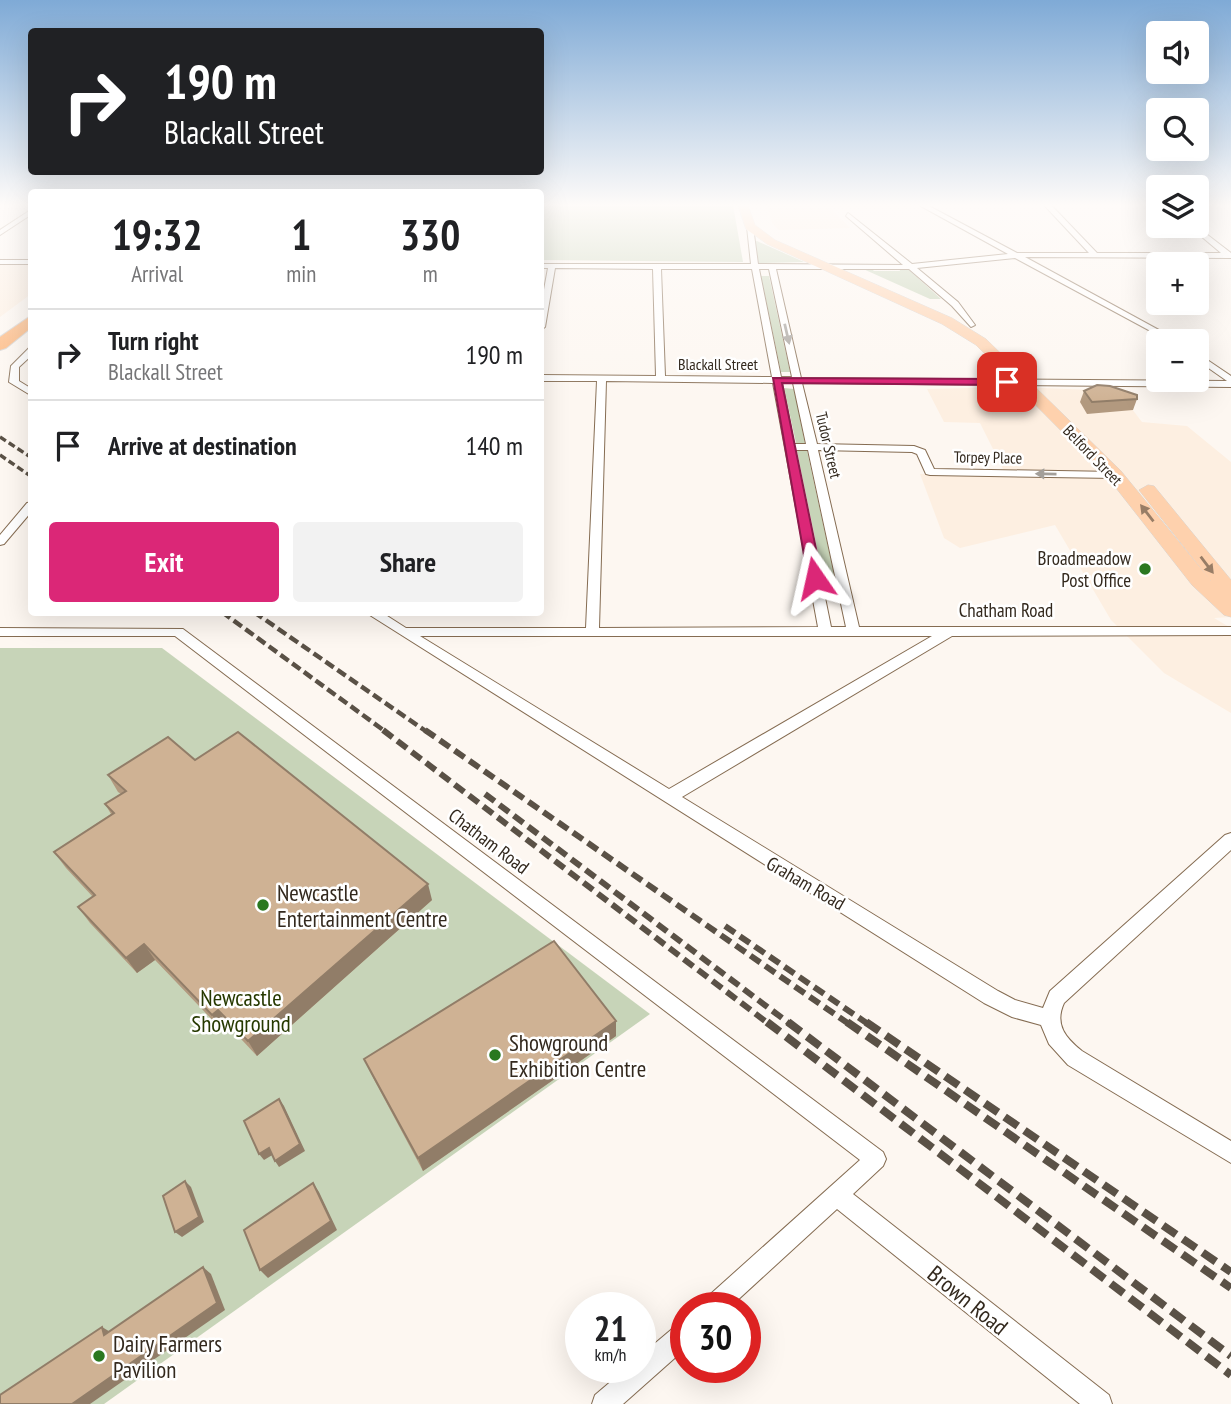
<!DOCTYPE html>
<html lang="en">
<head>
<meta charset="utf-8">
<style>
	:root { --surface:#fff; --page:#f2f2f2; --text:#202124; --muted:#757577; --line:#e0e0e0; --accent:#db2777 }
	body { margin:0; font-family:"PT Sans Narrow",sans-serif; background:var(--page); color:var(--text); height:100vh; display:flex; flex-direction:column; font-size:26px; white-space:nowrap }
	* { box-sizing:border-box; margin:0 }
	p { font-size:23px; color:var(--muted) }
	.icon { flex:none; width:38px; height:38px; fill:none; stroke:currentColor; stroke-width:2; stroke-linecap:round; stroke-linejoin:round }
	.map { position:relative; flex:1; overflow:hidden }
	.panel { position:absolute; left:28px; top:189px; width:516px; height:427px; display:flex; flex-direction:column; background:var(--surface); border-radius:7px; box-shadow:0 7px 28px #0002 }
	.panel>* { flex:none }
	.hud { position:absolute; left:28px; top:28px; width:516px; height:147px; border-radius:7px; box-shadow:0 7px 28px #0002; background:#202124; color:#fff; overflow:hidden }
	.buttons { position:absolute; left:1146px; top:21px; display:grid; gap:14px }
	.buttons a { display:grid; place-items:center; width:63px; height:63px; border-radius:7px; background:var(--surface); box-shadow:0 7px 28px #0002; font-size:35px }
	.speed { position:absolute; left:565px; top:1292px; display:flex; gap:14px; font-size:35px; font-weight:700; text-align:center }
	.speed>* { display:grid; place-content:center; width:91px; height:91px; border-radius:50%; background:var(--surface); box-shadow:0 7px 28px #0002; line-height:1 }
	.speed small { font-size:18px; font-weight:400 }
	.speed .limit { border:10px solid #d22; background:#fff; color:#111 }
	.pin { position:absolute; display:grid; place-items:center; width:60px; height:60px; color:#fff; margin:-30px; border-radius:14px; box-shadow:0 4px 10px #0006 }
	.me { position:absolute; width:77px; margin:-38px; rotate:349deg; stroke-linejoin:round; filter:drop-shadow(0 0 5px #0008) }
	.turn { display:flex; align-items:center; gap:24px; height:147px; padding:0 21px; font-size:32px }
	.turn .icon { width:91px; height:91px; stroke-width:2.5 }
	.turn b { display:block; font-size:49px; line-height:60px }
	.eta { display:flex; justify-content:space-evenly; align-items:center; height:119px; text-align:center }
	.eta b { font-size:42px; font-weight:600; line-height:49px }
	.action { display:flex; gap:14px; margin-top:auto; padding:14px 21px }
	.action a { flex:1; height:80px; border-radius:7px; background:var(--accent); color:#fff; font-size:28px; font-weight:600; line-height:80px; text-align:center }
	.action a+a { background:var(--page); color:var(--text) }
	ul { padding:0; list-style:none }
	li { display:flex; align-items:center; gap:21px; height:91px; padding:0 21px; border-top:2px solid var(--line) }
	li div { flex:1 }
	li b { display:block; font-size:26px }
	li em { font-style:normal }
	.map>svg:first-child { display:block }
	.built { fill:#fdefe1 }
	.green { fill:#c7d4b8 }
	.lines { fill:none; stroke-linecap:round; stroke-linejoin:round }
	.street-casing { stroke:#856c52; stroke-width:2 }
	.primary-casing { stroke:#d6d4d2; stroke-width:1 }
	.highway-casing { stroke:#d6d4d2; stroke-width:2 }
	.street { fill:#fff; fill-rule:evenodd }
	.primary { fill:#fed1ad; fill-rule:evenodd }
	.highway { fill:#fdb376; fill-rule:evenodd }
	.rail-far3 { stroke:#5a5146; stroke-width:3.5; stroke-dasharray:7 3.5; stroke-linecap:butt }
	.rail-far2 { stroke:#5a5146; stroke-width:4.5; stroke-dasharray:10 4.5; stroke-linecap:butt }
	.rail-far1 { stroke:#5a5146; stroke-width:6; stroke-dasharray:12 6; stroke-linecap:butt }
	.rail { stroke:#5a5146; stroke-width:8; stroke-dasharray:16 8; stroke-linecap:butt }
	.wall { fill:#b2997f }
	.shaded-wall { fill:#917d68 }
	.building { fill:#cfb294; stroke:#917d68; stroke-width:2 }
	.oneway { fill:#a39f9a }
	.oneway2 { fill:#987d66 }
	.route { fill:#db2777; stroke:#8e194d; stroke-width:2 }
	.poi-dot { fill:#2a7820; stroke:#fff; stroke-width:2.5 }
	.labels { text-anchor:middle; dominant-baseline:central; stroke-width:5; stroke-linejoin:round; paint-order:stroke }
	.far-street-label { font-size:16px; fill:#33291e; stroke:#fff }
	.poi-label { font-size:19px; fill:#33291e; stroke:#fff; text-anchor:end }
	.street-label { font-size:19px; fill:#33291e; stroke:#fff }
	.near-poi-label { font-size:23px; fill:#33291e; stroke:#fff; text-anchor:start }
	.near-park-label { font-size:23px; fill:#263900; stroke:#fff }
	.near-street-label { font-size:23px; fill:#33291e; stroke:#fff }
</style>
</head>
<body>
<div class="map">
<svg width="1231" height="1404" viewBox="0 0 1231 1404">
	<rect width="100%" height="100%" fill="#fdf7f1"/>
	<!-- built -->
	<g class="built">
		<polygon points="767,205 909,205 916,209 830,208 850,228 779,230 772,223"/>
		<polygon points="0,265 32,265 31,294 0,317"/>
		<polygon points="1017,387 1118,391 1142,422 1187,426 1231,462 1231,617 1214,618 1231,628 1231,713 1164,673 1111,620 1055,525 960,548 944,538 920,474 1006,475 980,423 944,422 927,389"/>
	</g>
	<!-- green -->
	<g class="green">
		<polygon points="541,205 733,205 743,262 541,260"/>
		<polygon points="757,241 804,262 759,263 754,242"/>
		<polygon points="861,268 871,268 874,271 900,271 899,268 909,270 941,299 930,299"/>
		<polygon points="761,276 769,276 790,372 781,372"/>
		<polygon points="784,388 794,389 805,444 796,443"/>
		<polygon points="797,451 807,451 838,592 826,592"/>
		<polygon points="0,648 162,648 650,1014 104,1404 0,1404"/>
	</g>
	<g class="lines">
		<!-- street casing -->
		<g class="street-casing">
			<g id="street">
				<path d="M919 205H927L1017 253H1089L1044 205H1051L1097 253H1221L1189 226H1196L1231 253V258L1025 257 1179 341H1169L1015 258 917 268 958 302 975 325 971 327 952 306 909 269H776L801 378 1227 381 1197 360V353L1231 376V387L802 383 817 444 914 446 925 450 934 469 1115 472 1120 475 1115 478 930 475 926 474 917 454 912 452 818 450 859 627H1231V635L952 636 682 797 998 991 1015 1000 1043 1008 1050 991 1225 835 1231 833V850L1064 1003C1054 1025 1066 1038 1082 1051L1231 1141V1163L1068 1065 1049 1044 1041 1025 1012 1017 984 1003 365 612H381L406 628H586L597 381H541V375L656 376 653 269 555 268 545 327 541 330V306L548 268H541V264H751L747 227 750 225 753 227 758 264 903 265 846 216 848 213 912 264 1008 254ZM661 269H752L772 377 665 376ZM759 269H769L792 377H781ZM606 381 773 383 818 627 599 628ZM782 383H793L806 444H794ZM795 450H808L846 627H831ZM420 636H932L669 789Z"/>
				<polygon points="32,209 32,214 0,235 0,230"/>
				<rect x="0" y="260" width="32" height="4"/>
				<polygon points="29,348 32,348 32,355 19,367 19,381 32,389 32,396 9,382 11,366"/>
				<polygon points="32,502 32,511 4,544 0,545 0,535 27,503"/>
				<polygon points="0,628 183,629 883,1152 886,1159 883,1166 853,1194 1109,1395 1112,1404 1080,1404 837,1209 730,1307 702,1307 705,1299 860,1160 175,636 0,636"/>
				<polygon points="686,1320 686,1348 623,1404 592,1404 595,1395 628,1367 640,1367 640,1356 678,1324"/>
			</g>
		</g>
		<!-- primary casing -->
		<g class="primary-casing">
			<polygon id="primary" points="738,205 748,205 755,225 775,240 952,318 986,339 1121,471 1211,581 1139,490 1148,485 1154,486 1231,580 1231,617 1224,615 1192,585 1109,479 976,345 942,324 767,244 746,229"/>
		</g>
		<!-- highway casing -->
		<g class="highway-casing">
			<polygon id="highway" points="32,315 32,327 6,348 0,350 0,337"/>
		</g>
		<!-- street -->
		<use href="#street" class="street"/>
		<!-- primary -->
		<use href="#primary" class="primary"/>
		<!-- highway -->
		<use href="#highway" class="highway"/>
		<!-- rail-far3 -->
		<g class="rail-far3">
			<polyline points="0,437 32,458"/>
			<polyline points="0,455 32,477"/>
		</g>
		<!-- rail-far2 -->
		<g class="rail-far2">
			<polyline points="222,612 386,732"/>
			<polyline points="254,612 427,732"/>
		</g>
		<!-- rail-far1 -->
		<g class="rail-far1">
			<polyline points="383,730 769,1024"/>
			<polyline points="425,730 849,1024"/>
			<polyline points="485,794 790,1024"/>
			<polyline points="725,926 868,1024"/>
		</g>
		<!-- rail -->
		<g class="rail">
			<polyline points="767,1022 1231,1375"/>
			<polyline points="788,1022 1231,1356"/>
			<polyline points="847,1022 1231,1288"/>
			<polyline points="866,1022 1231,1272"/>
		</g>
	</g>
	<!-- wall -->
	<g class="wall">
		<polygon points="1084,391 1137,399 1133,410 1087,414 1080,402"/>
		<polygon points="195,760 432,900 257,1056 228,1025 222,1030 155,960 137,973 90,923 78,907 93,897 66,868 54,852 111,814 105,804 121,794 118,792 108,775"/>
		<polygon points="616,1036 423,1171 371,1074 364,1059"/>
	</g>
	<!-- shaded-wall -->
	<g class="shaded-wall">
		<polygon points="428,884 432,900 257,1056 248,1041"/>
		<polygon points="144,944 155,960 137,973 126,958"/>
		<polygon points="218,1010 228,1025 222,1030 212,1015"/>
		<polygon points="616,1021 616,1036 423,1171 418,1158"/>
		<polygon points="279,1099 284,1106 305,1151 279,1167 275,1161"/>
		<polygon points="269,1148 274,1154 264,1160 259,1154"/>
		<polygon points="185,1181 191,1187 204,1222 182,1237 175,1232"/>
		<polygon points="313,1183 319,1192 337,1230 268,1278 260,1270"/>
		<polygon points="203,1267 211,1274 225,1310 90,1404 72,1404"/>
		<polygon points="102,1327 112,1333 104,1335"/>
	</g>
	<!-- building -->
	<g class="building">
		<polygon points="1097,385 1110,386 1137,395 1137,399 1092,402 1084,391"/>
		<polygon points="238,732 428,884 248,1041 218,1010 212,1015 144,944 126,958 78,907 95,895 54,852 114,813 105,804 126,791 108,775 168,737 195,760"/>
		<polygon points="554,941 616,1021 418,1158 364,1059"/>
		<polygon points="279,1099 300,1144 275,1161 269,1148 259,1154 244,1121"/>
		<polygon points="185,1181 199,1217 175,1232 163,1196"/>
		<polygon points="313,1183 331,1221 260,1270 244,1230"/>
		<polygon points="203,1267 217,1303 72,1404 0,1404 0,1395 102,1327 104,1335"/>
	</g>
	<!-- one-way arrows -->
	<defs><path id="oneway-solid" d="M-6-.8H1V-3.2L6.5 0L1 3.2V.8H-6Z" transform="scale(1.75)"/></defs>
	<g class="oneway">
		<use href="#oneway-solid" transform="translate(787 334) rotate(77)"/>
		<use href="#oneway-solid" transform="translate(1046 474) rotate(-179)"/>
	</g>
	<g class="oneway2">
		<use href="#oneway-solid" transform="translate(1147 513) rotate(-128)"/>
		<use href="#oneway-solid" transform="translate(1207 565) rotate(53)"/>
	</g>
	<!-- sky -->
	<linearGradient id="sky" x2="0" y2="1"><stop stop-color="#7faad6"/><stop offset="0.51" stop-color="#fefbf9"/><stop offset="1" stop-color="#fefbf9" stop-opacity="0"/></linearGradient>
	<rect width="1231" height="402" fill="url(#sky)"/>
	<!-- route -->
	<polygon class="route" points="773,378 1007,379 1012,382 1007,385 782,383 822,578 815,582 808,578"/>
	<!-- markers -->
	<g class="poi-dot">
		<circle cx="1145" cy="569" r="7"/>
		<circle cx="263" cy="905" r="7"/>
		<circle cx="495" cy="1055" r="7"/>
		<circle cx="99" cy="1356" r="7"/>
	</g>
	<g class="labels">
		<!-- far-street labels -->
		<g class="far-street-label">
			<text x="718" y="364">Blackall Street</text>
			<text transform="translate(829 445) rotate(77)">Tudor Street</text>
			<text transform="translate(1093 455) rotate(46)">Belford Street</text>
			<text transform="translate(988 457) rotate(1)">Torpey Place</text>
		</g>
		<!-- poi labels -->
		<g class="poi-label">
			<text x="1131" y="558">Broadmeadow<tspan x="1131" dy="22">Post Office</tspan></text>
		</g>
		<!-- street labels -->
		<g class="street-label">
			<text x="1006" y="610">Chatham Road</text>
			<text transform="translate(489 841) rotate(37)">Chatham Road</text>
			<text transform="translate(806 883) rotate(30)">Graham Road</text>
		</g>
		<!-- near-poi labels -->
		<g class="near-poi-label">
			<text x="277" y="892">Newcastle<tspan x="277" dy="26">Entertainment Centre</tspan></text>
			<text x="509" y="1042">Showground<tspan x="509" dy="26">Exhibition Centre</tspan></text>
			<text x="113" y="1343">Dairy Farmers<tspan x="113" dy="26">Pavilion</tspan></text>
		</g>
		<!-- near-park labels -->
		<g class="near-park-label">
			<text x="241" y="997">Newcastle<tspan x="241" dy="26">Showground</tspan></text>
		</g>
		<!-- near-street labels -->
		<g class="near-street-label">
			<text transform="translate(968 1300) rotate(39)">Brown Road</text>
		</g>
	</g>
</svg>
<div class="buttons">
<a><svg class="icon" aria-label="sound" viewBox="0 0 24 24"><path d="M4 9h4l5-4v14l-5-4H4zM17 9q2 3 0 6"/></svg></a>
<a><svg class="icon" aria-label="search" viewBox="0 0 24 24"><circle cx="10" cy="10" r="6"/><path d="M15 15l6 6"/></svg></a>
<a><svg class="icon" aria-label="layers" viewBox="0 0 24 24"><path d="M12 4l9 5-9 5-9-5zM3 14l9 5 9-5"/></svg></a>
<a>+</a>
<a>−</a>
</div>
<div class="speed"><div>21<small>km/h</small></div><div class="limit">30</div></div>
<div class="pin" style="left:1007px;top:382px;background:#d93025"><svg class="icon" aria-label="arrive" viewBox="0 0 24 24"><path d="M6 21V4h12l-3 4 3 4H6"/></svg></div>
<svg class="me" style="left:815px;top:578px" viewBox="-20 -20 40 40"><path d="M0-17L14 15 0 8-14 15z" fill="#db2777" stroke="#fff" stroke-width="4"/></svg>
<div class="hud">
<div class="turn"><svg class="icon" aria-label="right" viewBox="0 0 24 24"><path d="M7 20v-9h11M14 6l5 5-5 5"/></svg><div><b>190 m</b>Blackall Street</div></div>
</div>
<section class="panel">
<div class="eta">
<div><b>19:32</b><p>Arrival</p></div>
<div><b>1</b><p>min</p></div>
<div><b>330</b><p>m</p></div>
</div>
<ul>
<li><svg class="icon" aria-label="right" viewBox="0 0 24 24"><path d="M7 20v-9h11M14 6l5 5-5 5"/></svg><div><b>Turn right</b><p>Blackall Street</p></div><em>190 m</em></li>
<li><svg class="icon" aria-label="arrive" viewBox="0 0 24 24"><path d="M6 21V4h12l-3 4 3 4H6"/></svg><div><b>Arrive at destination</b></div><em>140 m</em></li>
</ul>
<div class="action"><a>Exit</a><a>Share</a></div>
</section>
</div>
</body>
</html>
